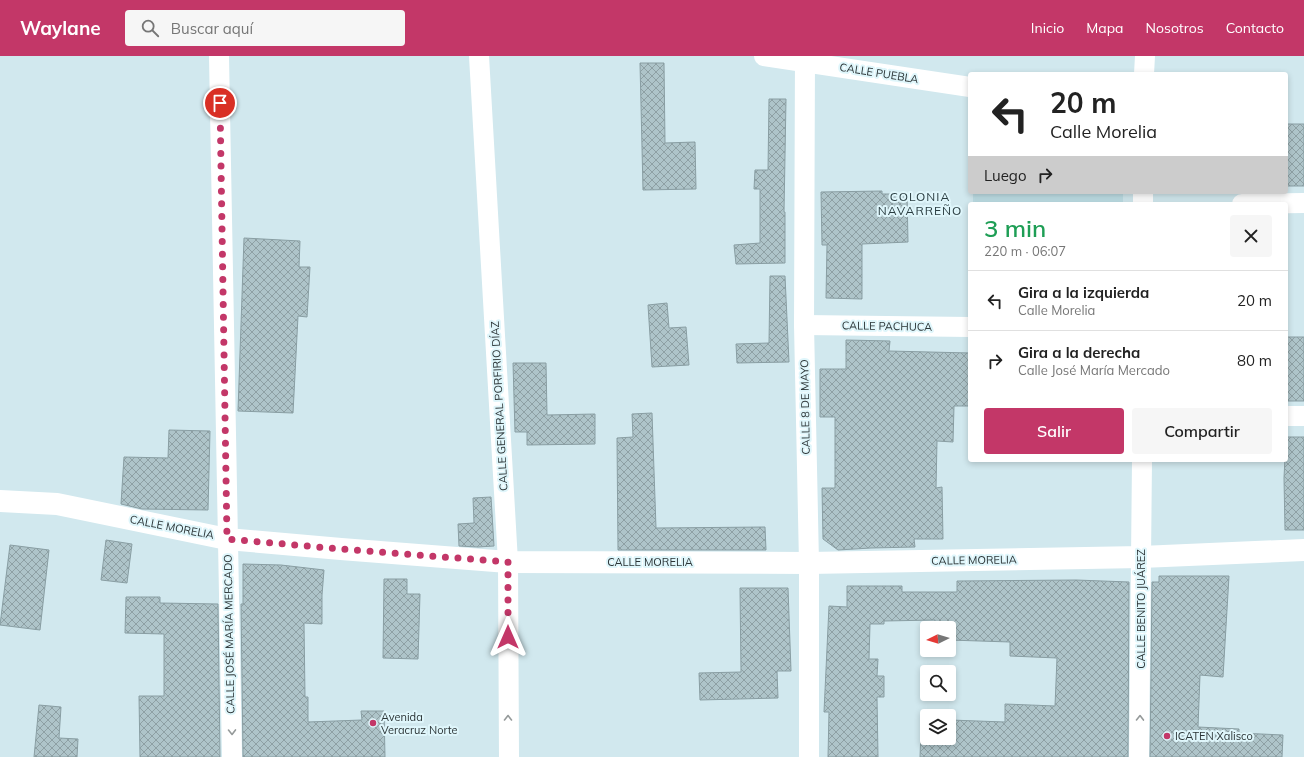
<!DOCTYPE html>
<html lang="es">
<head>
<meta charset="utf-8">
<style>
	:root { --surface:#fff; --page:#f6f6f6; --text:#222; --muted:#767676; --line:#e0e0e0; --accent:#c33768 }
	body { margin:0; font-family:Mulish,sans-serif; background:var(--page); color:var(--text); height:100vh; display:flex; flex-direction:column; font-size:15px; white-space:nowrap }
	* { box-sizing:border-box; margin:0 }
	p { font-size:13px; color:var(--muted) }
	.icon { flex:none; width:22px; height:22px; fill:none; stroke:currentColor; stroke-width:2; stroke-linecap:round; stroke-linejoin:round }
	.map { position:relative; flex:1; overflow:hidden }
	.sheet { position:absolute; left:968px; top:146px; width:320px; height:260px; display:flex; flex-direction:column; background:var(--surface); border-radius:4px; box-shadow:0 2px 6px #0003 }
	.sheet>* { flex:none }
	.banner { position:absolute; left:968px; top:16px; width:320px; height:122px; border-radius:4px; box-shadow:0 2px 6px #0003; background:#fff; color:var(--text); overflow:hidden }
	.needle { width:26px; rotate:265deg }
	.tools { position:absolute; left:920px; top:565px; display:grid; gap:8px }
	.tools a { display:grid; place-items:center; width:36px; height:36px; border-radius:4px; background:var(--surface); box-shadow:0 2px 6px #0003; font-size:20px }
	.pin { position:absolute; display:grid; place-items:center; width:34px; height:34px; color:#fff; margin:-17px; border:2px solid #fff; border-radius:50%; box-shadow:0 1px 4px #0007 }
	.me { position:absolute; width:44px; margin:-22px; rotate:0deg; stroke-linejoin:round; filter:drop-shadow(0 0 3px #0008) }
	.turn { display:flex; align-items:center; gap:14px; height:84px; padding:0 16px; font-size:18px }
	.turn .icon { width:52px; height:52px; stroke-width:2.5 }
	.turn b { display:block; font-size:28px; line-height:34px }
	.then { display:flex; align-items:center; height:38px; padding:0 16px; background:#0003; gap:8px; font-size:15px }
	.round { display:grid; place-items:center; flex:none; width:42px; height:42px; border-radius:4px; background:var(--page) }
	.head { display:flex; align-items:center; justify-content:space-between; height:68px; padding:0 16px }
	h1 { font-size:24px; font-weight:600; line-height:30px; color:#1e9e55 }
	.button { display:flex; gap:8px; margin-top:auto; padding:8px 16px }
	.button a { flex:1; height:46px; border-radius:4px; background:var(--accent); color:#fff; font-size:16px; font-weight:600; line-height:46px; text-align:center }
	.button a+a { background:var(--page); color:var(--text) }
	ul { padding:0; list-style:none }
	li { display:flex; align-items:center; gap:12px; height:60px; padding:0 16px; border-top:1px solid var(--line) }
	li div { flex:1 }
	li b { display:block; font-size:15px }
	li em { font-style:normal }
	header { display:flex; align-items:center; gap:24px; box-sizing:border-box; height:56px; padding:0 20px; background:var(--accent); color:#fff }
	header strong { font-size:19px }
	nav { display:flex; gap:22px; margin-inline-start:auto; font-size:14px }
	.search { width:280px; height:36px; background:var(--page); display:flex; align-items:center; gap:10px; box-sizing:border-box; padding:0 14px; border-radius:4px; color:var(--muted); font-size:15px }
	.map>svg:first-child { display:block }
	.built { fill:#bddde4 }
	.building { fill:url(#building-cross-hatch); stroke:#899ea3 }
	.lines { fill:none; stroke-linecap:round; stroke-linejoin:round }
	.minor { stroke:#fff; stroke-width:20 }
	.tertiary { stroke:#fff; stroke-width:22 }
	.oneway { stroke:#959a9a }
	.route { stroke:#c33768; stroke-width:7; stroke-dasharray:0 12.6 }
	.poi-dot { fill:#c33768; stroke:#dff6fb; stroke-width:1.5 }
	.labels { text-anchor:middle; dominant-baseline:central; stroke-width:4; stroke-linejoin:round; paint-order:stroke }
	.street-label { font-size:11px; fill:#2b3436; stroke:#dff6fb }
	.poi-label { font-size:11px; fill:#2b3436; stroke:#dff6fb; text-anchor:start }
	.neighbourhood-label { font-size:12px; letter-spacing:1px; fill:#283b3f; stroke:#dff6fb }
</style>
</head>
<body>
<header>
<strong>Waylane</strong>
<div class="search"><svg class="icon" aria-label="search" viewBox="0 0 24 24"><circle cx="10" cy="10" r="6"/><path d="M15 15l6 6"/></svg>Buscar aquí</div>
<nav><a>Inicio</a><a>Mapa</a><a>Nosotros</a><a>Contacto</a></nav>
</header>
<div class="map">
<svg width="1304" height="701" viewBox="0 0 1304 701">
	<defs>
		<pattern id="building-cross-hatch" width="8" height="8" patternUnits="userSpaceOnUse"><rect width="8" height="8" fill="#aec4c9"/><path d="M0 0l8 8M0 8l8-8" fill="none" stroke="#8ea0a4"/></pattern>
	</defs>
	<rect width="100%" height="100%" fill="#d1e8ee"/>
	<!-- built -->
	<rect class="built" x="973" y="136" width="150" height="12"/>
	<!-- building -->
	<g class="building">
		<polygon points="640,7 664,7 665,87 695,86 696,133 643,134"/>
		<polygon points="769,43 786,43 784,156 785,156 785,207 736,208 734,189 760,187 760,133 754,133 755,114 768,114"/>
		<rect x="1286" y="68" width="18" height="62"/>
		<polygon points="882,135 882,138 907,138 908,186 862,188 862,243 826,242 827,189 822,189 821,136"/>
		<polygon points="244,182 300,185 299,211 310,211 307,261 298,260 293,357 238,355"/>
		<polygon points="770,220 785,220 789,306 737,307 736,288 769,287"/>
		<polygon points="667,247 669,272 686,271 689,309 652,311 648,249"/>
		<rect x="1286" y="281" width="18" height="64"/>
		<polygon points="846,284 890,285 889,295 970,297 970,350 954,350 953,386 937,385 936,432 942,431 943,483 914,483 915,491 871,492 838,494 823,483 822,432 835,432 835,361 820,361 820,313 846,313"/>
		<polygon points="513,307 546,307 547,359 595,358 595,388 527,389 527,376 515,376"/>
		<polygon points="652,357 656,472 765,471 766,494 618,494 617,382 633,381 632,358"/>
		<polygon points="169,374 210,375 208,454 142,453 121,448 124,401 168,402"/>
		<polygon points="1286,381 1304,381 1304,474 1285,474 1284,422"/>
		<polygon points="491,441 494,490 478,491 459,490 458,468 474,467 473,442"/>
		<polygon points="106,484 132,488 127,527 101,524"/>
		<polygon points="10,489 49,494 40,574 0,569"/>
		<polygon points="243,508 281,509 324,514 322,539 322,568 304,567 305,641 308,641 308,666 362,664 361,655 384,655 385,701 243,701 241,548 243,548"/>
		<polygon points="1159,520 1229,520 1223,621 1200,619 1198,671 1239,673 1239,677 1283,679 1282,701 1150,701 1152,526 1159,526"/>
		<polygon points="384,523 407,523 407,538 420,538 418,603 383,602"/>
		<polygon points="1076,524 1129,526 1128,701 920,701 921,675 927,675 927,682 949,682 950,664 1005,666 1005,648 1055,650 1057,602 1010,600 1010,586 949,584 949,572 934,572 935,564 884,565 884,568 870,568 869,603 878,603 877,620 884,620 884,641 877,641 878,701 828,701 829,656 824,656 829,550 847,551 847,530 902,530 902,536 957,536 957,525"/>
		<polygon points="740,532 788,532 791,615 777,615 778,642 700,644 699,617 741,616"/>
		<polygon points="126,541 160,541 160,547 218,548 220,701 140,701 139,640 164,640 164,578 125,577"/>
		<polygon points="39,649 61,651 59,682 78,683 77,701 34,701"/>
	</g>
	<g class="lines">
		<!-- minor -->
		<g class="minor">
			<polyline points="219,0 232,701"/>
			<polyline points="479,0 508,506 509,701"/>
			<polyline points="764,0 970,31"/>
			<polyline points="805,0 804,269 809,507 809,701"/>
			<polyline points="1144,18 1145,0"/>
			<polyline points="1143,148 1143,136"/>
			<polyline points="1242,148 1304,147"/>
			<polyline points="804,269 970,271"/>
			<polyline points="1286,360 1304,360"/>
			<polyline points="1139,701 1142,404"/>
		</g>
		<!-- tertiary -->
		<polyline class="tertiary" points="0,445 57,448 227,483 341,493 508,506 809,507 1141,501 1304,494"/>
	</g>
	<!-- one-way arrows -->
	<defs><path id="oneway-chevron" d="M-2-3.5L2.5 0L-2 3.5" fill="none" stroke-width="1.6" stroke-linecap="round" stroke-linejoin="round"/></defs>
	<g class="oneway">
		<use href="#oneway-chevron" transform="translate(508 662) rotate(-90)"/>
		<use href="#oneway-chevron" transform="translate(1140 662) rotate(-89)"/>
		<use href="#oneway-chevron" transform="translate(232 676) rotate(89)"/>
	</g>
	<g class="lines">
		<!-- route -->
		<polyline class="route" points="220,47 227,483 341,493 508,506 508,581"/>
	</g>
	<!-- markers -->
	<g class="poi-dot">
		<circle cx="373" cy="667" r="4"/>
		<circle cx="1167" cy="680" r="4"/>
	</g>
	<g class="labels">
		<!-- street labels -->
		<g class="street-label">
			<text transform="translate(879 17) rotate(9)">CALLE PUEBLA</text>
			<text transform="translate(887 270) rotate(1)">CALLE PACHUCA</text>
			<text transform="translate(499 350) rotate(-93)">CALLE GENERAL PORFIRIO DÍAZ</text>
			<text transform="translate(805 351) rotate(-91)">CALLE 8 DE MAYO</text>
			<text transform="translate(172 471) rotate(11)">CALLE MORELIA</text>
			<text transform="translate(974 504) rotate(-1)">CALLE MORELIA</text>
			<text x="650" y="506">CALLE MORELIA</text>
			<text transform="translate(1141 553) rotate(-90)">CALLE BENITO JUÁREZ</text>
			<text transform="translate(229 578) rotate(-91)">CALLE JOSÉ MARÍA MERCADO</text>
		</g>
		<!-- poi labels -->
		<g class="poi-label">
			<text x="381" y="661">Avenida<tspan x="381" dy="13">Veracruz Norte</tspan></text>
			<text x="1175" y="680">ICATEN Xalisco</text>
		</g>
		<!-- neighbourhood labels -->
		<g class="neighbourhood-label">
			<text x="920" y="140">COLONIA<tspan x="920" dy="14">NAVARREÑO</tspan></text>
		</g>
	</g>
</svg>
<div class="tools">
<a><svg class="needle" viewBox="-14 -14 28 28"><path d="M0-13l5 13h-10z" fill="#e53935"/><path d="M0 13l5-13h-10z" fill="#767676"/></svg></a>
<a><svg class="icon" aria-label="search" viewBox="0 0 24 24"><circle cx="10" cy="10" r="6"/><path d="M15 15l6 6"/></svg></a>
<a><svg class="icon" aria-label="layers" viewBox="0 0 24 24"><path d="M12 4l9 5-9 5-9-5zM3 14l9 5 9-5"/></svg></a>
</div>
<div class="pin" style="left:220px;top:47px;background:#d93025"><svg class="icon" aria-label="arrive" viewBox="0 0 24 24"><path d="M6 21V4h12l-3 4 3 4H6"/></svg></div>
<svg class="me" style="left:508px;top:581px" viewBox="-20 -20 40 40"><path d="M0-17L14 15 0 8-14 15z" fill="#c33768" stroke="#fff" stroke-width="4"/></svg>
<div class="banner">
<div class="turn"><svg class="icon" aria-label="left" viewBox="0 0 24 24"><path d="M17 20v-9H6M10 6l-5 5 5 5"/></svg><div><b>20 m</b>Calle Morelia</div></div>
<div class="then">Luego<svg class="icon" aria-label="right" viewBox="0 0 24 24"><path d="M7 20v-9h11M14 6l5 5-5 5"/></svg></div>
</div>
<section class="sheet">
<div class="head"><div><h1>3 min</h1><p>220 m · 06:07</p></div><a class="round"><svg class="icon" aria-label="close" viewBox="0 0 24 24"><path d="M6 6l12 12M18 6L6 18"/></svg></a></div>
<ul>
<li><svg class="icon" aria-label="left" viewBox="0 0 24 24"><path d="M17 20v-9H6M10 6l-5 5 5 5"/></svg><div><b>Gira a la izquierda</b><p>Calle Morelia</p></div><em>20 m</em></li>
<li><svg class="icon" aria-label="right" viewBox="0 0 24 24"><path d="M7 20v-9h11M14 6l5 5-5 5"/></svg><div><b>Gira a la derecha</b><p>Calle José María Mercado</p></div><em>80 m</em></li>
</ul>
<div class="button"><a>Salir</a><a>Compartir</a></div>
</section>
</div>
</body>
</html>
